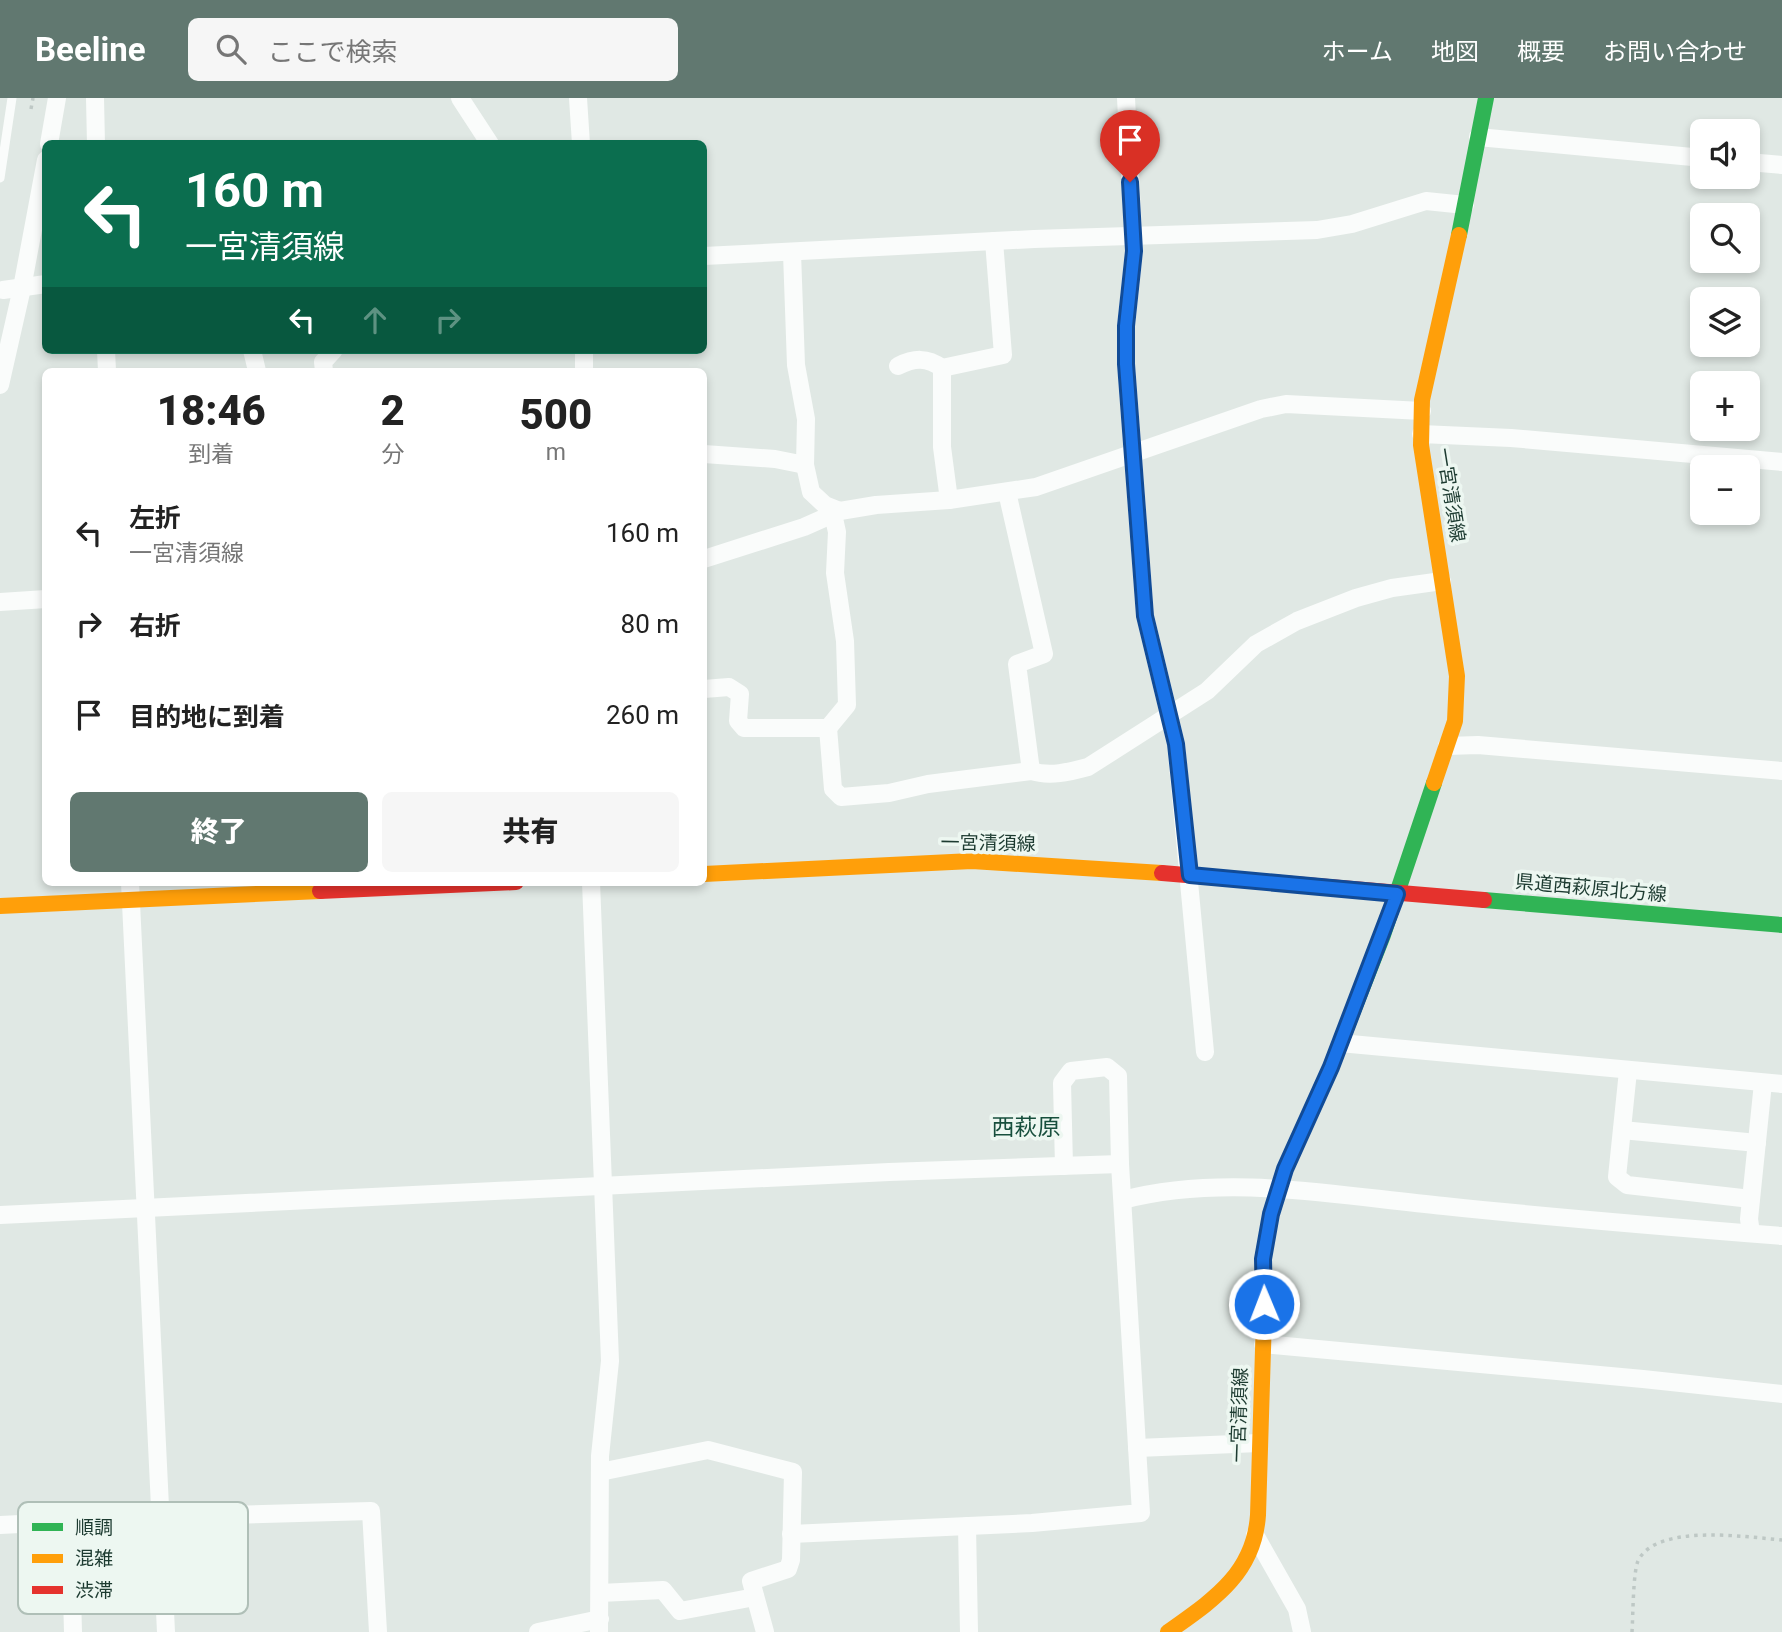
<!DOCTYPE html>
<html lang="ja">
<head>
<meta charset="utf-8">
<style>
	:root { --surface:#fff; --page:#f6f6f6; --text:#222; --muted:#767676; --accent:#617870 }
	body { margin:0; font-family:Roboto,"Noto Sans JP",sans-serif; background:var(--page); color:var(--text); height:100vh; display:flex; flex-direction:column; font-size:26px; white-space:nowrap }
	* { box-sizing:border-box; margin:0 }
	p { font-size:23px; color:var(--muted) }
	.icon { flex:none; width:38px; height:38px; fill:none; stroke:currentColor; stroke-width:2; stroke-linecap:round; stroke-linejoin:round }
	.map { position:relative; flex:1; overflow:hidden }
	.sheet { position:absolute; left:42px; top:270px; width:665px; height:518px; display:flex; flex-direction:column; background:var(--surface); border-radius:10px; box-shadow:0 4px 10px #0003 }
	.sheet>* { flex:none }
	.top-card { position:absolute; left:42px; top:42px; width:665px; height:214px; border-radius:10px; box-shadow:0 4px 10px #0003; background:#0b6e4f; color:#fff; overflow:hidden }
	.tools { position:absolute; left:1690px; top:21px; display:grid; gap:14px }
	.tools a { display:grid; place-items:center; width:70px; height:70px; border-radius:10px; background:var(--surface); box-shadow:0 4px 10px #0003; font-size:35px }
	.pin { position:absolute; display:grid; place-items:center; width:60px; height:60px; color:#fff; margin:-72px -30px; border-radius:50% 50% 50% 0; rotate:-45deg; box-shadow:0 0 7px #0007 }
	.pin .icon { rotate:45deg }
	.me { position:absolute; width:77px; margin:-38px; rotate:359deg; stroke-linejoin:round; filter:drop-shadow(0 0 5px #0008) }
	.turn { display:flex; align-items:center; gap:24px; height:147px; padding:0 28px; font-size:32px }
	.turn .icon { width:91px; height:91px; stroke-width:2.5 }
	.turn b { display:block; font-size:49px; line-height:60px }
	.lanes { display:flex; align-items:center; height:66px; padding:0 28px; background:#0003; justify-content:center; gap:35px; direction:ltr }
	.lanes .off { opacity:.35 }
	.eta { display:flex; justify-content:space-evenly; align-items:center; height:119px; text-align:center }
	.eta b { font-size:42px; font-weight:800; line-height:49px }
	.button { display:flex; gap:14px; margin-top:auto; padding:14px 28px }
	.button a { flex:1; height:80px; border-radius:10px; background:var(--accent); color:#fff; font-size:28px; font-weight:800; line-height:80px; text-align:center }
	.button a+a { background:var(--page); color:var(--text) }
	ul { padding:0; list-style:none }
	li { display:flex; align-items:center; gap:21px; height:91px; padding:0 28px }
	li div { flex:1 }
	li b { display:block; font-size:26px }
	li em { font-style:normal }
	header { display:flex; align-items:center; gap:42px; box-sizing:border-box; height:98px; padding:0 35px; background:var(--accent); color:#fff }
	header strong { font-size:33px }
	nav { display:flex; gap:38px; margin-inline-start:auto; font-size:24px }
	.search { width:490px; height:63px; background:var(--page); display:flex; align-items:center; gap:18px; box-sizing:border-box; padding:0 24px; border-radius:10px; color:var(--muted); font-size:26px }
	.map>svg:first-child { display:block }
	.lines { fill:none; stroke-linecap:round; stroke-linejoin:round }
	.path { stroke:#bec8c5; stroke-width:3.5; stroke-dasharray:3.5 5; stroke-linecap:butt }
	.lane { stroke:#fafcfb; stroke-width:9 }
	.street { stroke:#fafcfb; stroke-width:18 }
	.fast { stroke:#30b455; stroke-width:16 }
	.slow { stroke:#ff9f0a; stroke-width:16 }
	.jam { stroke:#e5322d; stroke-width:16 }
	.route-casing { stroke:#114b97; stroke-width:18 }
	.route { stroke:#1a73e8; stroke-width:12 }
	.labels { text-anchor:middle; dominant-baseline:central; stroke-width:7; stroke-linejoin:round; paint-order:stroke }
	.street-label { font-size:19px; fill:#1d3b31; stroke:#edf7f1 }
	.quarter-label { font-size:23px; fill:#174f3d; stroke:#edf7f1 }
	.key { fill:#edf7f1; stroke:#afbfb7; stroke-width:2 }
	.key-label { font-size:19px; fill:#1d3b31 }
</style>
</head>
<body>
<header>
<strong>Beeline</strong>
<div class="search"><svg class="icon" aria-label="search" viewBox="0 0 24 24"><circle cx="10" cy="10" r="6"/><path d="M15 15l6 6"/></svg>ここで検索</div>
<nav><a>ホーム</a><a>地図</a><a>概要</a><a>お問い合わせ</a></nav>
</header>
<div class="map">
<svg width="1782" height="1534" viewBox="0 0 1782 1534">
	<rect width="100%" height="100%" fill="#e0e8e4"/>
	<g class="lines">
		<!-- path -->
		<g class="path">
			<polyline points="31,11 33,0"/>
			<path d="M1632 1534C1633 1519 1633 1474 1638 1463 1656 1425 1746 1439 1782 1442"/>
		</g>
		<!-- lane -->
		<polyline class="lane" points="0,80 12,0"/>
		<!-- street -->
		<g class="street">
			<polyline points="95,0 96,46"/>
			<polyline points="460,0 490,46"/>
			<polyline points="578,0 581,46"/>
			<polyline points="1126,0 1134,153 1126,228 1126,266 1145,518 1176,646 1205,954"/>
			<polyline points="1478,39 1703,60"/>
			<polyline points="49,46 57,0"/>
			<polyline points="1748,64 1782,67"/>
			<polyline points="792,155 796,267 806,321 805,367 811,394 825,407 840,413"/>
			<polyline points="704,158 1034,141 1317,132 1352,126 1426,103 1465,107"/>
			<polyline points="3,192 46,186"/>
			<polyline points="106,252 107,273"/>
			<polyline points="252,252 257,273"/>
			<path d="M898 268C914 260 927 259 942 270V349L949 402"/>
			<polyline points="942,270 1003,257 994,143"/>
			<polyline points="324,273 323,264 334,252"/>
			<polyline points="584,273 584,252"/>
			<polyline points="0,287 22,190 46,62"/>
			<polyline points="1421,336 1511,340 1782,364"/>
			<polyline points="704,356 775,361 805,367"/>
			<polyline points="1007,394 1044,556 1017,566 1031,673"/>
			<polyline points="704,461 804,429 840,413 876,407 949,402 1036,389 1261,311 1286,306 1422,313"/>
			<polyline points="0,504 46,501"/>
			<polyline points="704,591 729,589 740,596 738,623 744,630 828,630 847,607 845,543 835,475 837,434 833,416"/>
			<path d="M828 630 833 691 841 699 889 695 928 686 1031 673C1050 679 1069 674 1088 669L1207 593 1256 546 1297 523 1356 500 1392 490 1442 483"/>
			<polyline points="1447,648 1478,647 1782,673"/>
			<polyline points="130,784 166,1534"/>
			<polyline points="591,784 610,1263 600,1358 599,1534"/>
			<polyline points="1340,945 1782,986"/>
			<polyline points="1628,973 1617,1079 1627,1087 1751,1101"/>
			<polyline points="1622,1032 1757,1045"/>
			<path d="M1123 1102C1227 1075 1339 1098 1444 1108 1557 1120 1669 1129 1782 1138"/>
			<polyline points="0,1117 889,1074 1120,1066"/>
			<polyline points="1751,1135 1749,1121 1763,985"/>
			<polyline points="1263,1246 1643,1281 1782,1296"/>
			<polyline points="1137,1350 1259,1345"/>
			<polyline points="600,1374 708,1352 793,1374 791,1462 788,1471 751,1483 765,1534"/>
			<polyline points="70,1423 73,1534"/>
			<polyline points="0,1427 161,1419 371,1413 378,1534"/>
			<polyline points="967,1428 969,1534"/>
			<polyline points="791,1436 1032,1425 1141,1415 1120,1066 1118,978 1107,969 1071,973 1062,985 1064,1068"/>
			<polyline points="1255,1437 1297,1511 1302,1534"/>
			<polyline points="600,1495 663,1492 680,1513 755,1499"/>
			<polyline points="538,1534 600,1521"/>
		</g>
		<!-- fast -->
		<g class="fast">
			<polyline points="1459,137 1486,0"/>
			<polyline points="1484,802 1782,827"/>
			<polyline points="1263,1159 1271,1116 1285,1071 1331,969 1383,837 1434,685"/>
		</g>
		<!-- slow -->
		<g class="slow">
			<polyline points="1434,685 1455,623 1457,578 1421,347 1422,302 1459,137"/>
			<polyline points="704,776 972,763 1162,775"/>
			<polyline points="0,808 320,793"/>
			<path d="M1168 1534C1213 1502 1254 1476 1258 1417L1265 1186 1263 1159"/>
		</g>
		<!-- jam -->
		<g class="jam">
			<polyline points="1162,775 1484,802"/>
			<polyline points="320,793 516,784"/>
		</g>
	</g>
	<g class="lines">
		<!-- route casing -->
		<g class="route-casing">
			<polyline id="route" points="1130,84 1134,153 1126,228 1126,266 1145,518 1176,646 1190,777 1397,796 1331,969 1285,1071 1271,1116 1263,1161 1264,1206"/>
		</g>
		<!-- route -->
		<use href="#route" class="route"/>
	</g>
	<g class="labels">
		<!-- street labels -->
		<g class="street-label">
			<text transform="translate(1451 397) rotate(81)">一宮清須線</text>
			<text transform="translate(988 745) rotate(1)">一宮清須線</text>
			<text transform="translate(1591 790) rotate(5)">県道西萩原北方線</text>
			<text transform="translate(1239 1317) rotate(-88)">一宮清須線</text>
		</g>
		<!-- quarter labels -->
		<g class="quarter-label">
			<text x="1026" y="1029">西萩原</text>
		</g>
	</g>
	<!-- legend -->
	<rect x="18" y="1404" width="230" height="112" rx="10" class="key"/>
	<rect x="32" y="1425" width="31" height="8" fill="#30b455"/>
	<rect x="32" y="1456" width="31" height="9" fill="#ff9f0a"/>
	<rect x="32" y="1488" width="31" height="8" fill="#e5322d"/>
	<g class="key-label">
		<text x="75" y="1436">順調</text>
		<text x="75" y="1467">混雑</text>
		<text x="75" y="1499">渋滞</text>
	</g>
</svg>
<div class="tools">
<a><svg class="icon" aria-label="sound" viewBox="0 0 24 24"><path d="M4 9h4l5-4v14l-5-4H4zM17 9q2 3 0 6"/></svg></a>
<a><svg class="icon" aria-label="search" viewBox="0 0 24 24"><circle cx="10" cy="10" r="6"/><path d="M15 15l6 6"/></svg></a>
<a><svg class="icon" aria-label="layers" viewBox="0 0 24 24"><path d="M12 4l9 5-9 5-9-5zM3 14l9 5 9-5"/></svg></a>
<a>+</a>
<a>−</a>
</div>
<div class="pin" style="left:1130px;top:84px;background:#d93025"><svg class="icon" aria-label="arrive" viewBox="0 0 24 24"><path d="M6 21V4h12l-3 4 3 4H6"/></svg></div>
<svg class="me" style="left:1264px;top:1206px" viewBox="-20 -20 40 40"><circle r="17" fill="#1a73e8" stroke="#fff" stroke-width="3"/><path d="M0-11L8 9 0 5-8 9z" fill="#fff"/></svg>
<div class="top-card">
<div class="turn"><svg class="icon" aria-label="left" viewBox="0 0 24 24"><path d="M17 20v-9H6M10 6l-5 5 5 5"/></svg><div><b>160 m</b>一宮清須線</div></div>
<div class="lanes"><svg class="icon" aria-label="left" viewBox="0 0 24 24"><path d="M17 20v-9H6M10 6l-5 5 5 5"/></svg><svg class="icon off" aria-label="ahead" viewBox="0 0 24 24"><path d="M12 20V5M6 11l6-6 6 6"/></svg><svg class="icon off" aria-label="right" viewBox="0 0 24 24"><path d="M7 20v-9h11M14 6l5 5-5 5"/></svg></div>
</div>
<section class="sheet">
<div class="eta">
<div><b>18:46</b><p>到着</p></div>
<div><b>2</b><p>分</p></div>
<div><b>500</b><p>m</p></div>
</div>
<ul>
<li><svg class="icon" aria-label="left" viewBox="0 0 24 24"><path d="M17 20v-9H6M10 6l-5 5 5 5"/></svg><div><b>左折</b><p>一宮清須線</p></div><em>160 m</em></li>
<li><svg class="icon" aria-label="right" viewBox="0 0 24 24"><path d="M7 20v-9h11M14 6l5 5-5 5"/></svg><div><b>右折</b></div><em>80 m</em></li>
<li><svg class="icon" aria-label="arrive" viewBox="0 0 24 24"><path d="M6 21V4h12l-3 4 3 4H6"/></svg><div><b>目的地に到着</b></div><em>260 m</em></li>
</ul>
<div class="button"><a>終了</a><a>共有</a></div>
</section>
</div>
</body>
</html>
